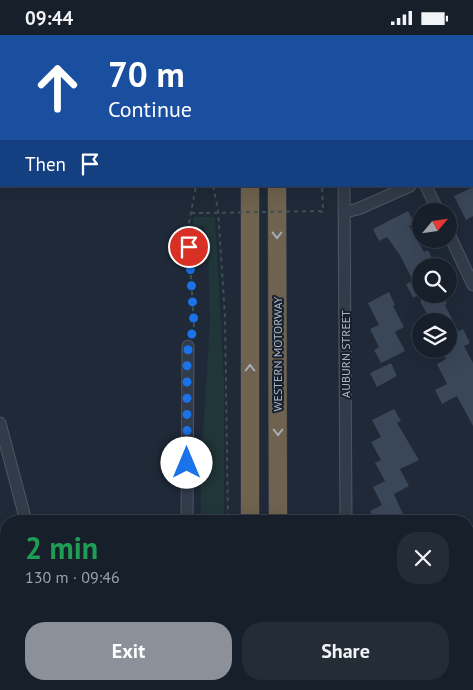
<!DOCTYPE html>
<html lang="en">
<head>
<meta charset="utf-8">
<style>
	:root { --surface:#171f2a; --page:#242c36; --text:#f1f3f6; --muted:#9ea2a8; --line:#363d47; --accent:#8c9099 }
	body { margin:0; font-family:"PT Sans",sans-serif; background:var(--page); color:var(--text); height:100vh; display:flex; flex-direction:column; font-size:19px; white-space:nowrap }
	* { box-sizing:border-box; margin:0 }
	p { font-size:16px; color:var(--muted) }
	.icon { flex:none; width:28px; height:28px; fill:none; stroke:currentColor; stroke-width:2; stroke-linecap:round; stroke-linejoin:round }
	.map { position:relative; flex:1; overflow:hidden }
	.details { position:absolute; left:0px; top:480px; width:474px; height:175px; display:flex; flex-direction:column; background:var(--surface); border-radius:20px 20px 0 0; box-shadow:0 5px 20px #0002,0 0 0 1px var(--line) }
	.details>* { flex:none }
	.banner { position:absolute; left:0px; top:0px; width:474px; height:152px; box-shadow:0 5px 20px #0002,0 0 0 1px var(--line); background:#1a4fa0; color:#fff; overflow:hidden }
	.needle { width:32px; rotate:61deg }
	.fabs { position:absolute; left:412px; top:168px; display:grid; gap:10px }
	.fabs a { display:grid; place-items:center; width:45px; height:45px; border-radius:50%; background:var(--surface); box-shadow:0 5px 20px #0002,0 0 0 1px var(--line); font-size:25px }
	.pin { position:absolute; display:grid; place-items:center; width:42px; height:42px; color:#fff; margin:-21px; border:2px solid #fff; border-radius:50%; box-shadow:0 1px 5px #0007 }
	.me { position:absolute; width:55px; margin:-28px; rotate:0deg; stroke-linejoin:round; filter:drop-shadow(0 0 4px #0008) }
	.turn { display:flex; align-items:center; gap:18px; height:105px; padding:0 25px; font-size:22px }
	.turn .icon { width:65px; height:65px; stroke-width:2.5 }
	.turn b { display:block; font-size:35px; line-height:42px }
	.then { display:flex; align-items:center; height:48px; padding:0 25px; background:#0003; gap:10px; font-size:19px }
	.round { display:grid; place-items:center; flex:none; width:52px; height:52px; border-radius:20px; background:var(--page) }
	.headline { display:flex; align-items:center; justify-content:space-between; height:85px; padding:0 25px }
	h1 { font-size:30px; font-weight:700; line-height:38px; color:#1e9e55 }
	.action { display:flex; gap:10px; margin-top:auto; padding:10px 25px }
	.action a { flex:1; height:58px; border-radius:20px; background:var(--accent); color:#fff; font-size:20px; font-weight:700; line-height:58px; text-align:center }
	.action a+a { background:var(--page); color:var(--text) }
	.status { display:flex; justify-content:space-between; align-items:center; height:35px; padding:0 25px; background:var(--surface); direction:ltr }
	.status svg { height:14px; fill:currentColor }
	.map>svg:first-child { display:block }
	.green { fill:#213639 }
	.building { fill:#3a4759 }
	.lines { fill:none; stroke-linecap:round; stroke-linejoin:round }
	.minor-casing { stroke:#4d5664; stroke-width:13 }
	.major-casing { stroke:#3c4452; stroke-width:17 }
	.highway-casing { stroke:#3d4653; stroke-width:19 }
	.path { stroke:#3b5254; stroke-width:2; stroke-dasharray:4 4; stroke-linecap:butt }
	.minor { stroke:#323b49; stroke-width:11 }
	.major { stroke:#505a69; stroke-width:15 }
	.highway { stroke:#6f634f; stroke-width:18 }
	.major-bridge-casing { stroke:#3c4452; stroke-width:17; stroke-linecap:butt }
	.path-bridge { stroke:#3b5254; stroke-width:2; stroke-dasharray:4 4; stroke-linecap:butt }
	.major-bridge { stroke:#505a69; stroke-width:15 }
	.oneway { stroke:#a6aeba }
	.route { stroke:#1a73e8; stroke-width:9; stroke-dasharray:0 16.2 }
	.labels { text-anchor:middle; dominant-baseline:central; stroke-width:4; stroke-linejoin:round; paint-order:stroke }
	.street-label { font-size:12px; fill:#acb6c6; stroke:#18202d }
</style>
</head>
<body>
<div class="status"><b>09:44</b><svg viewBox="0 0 49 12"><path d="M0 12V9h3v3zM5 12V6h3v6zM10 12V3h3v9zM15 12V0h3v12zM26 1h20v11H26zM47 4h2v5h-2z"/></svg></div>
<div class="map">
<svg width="473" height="655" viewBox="0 0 473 655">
	<rect width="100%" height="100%" fill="#1f2938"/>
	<!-- green -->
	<polygon class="green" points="194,182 215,182 224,347 224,486 201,486 201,429 210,286 208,201 205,201 205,190 197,191 198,202 193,202"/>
	<!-- building -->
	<g class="building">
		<polygon points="473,152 473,181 466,185 454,161"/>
		<polygon points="408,176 414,188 409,191 424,217 428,215 434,227 421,231 421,262 420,259 413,263 406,249 413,246 400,220 387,202 379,206 373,194"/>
		<polygon points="389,257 395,270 393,271 404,292 395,297 405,316 381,328 374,315 379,312 370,294 379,290 368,268"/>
		<polygon points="434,259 442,259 447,269 445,270 458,296 463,294 470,308 464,311 473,328 473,391 457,361 442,369 435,355 447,349 437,329 446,324 440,314 449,314 449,286 431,286 420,266"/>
		<polygon points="391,328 397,341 377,352 370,338"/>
		<polygon points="394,374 401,386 397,388 419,425 400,434 409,451 394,459 406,486 376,486 370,476 382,470 373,452 385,446 375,428 381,425 371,407 381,402 372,385"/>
	</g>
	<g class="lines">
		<!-- minor casing -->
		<g class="minor-casing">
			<g id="minor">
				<polyline points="343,1 343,0"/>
				<polyline points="472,122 473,122"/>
				<polyline points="344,151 346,486"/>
				<polyline points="426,151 438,176"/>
				<polyline points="345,177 358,174 410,151"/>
				<polyline points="449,199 473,250"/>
				<polyline points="0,388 26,486"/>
				<polyline points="187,486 188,311"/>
				<polyline points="0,560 6,558"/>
				<polyline points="189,649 189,655"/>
			</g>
		</g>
		<!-- major casing -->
		<g class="major-casing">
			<polyline id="major" points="468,598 473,596"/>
		</g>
		<!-- highway casing -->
		<g class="highway-casing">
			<g id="highway">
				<polyline points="241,0 241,1"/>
				<polyline points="277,0 277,1"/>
				<polyline points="304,1 304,0"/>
				<polyline points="250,151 250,486"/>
				<polyline points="277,151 278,486"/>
				<polyline points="250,649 250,655"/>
			</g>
		</g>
		<!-- path -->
		<g class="path">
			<polyline points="192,0 192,1"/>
			<polyline points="213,151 218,174 225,282 228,486"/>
			<polyline points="319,176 323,177 322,151"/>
			<polyline points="191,178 206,178"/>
			<polyline points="193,300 194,290 188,193 196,151"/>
		</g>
		<!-- minor -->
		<use href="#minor" class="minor"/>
		<!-- major -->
		<use href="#major" class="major"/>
		<!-- highway -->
		<use href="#highway" class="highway"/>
		<!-- major-bridge casing -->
		<g class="major-bridge-casing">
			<polyline id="major-bridge" points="264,654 283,649"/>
		</g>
		<!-- path-bridge -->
		<polyline class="path-bridge" points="206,178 319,176"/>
		<!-- major-bridge -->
		<use href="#major-bridge" class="major-bridge"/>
	</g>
	<!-- one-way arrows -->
	<defs><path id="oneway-chevron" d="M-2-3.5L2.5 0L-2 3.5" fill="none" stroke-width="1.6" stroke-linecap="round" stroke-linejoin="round" transform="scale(1.25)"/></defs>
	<g class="oneway">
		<use href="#oneway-chevron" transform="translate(277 200) rotate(90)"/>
		<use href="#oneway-chevron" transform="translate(250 333) rotate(-90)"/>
		<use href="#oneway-chevron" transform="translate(278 397) rotate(90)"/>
	</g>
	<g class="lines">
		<!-- route -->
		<polyline class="route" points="187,428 187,319 194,290 189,212"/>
	</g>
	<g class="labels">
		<!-- street labels -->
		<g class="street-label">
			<text transform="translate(277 319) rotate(-90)">WESTERN MOTORWAY</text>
			<text transform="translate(345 319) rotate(-90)">AUBURN STREET</text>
		</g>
	</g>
</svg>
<div class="fabs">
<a><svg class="needle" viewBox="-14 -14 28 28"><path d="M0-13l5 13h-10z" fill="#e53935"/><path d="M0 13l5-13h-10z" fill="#9ea2a8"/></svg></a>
<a><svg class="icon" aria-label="search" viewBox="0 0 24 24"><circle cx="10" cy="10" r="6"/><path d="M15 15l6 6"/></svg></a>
<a><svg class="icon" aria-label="layers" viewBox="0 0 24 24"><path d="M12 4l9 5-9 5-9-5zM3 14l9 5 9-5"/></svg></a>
</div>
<div class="pin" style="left:189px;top:212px;background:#d93025"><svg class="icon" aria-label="arrive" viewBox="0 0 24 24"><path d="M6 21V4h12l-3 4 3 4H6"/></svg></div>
<svg class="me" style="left:187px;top:428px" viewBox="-20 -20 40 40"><circle r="19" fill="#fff"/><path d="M0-13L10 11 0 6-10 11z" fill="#1a73e8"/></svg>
<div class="banner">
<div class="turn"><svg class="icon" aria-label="ahead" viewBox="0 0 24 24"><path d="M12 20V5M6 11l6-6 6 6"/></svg><div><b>70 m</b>Continue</div></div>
<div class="then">Then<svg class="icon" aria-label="arrive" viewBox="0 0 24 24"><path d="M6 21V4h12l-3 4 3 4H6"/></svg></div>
</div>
<section class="details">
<div class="headline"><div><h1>2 min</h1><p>130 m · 09:46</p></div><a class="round"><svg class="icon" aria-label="close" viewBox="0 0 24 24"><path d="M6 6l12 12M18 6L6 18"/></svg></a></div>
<div class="action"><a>Exit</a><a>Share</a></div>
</section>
</div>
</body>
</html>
